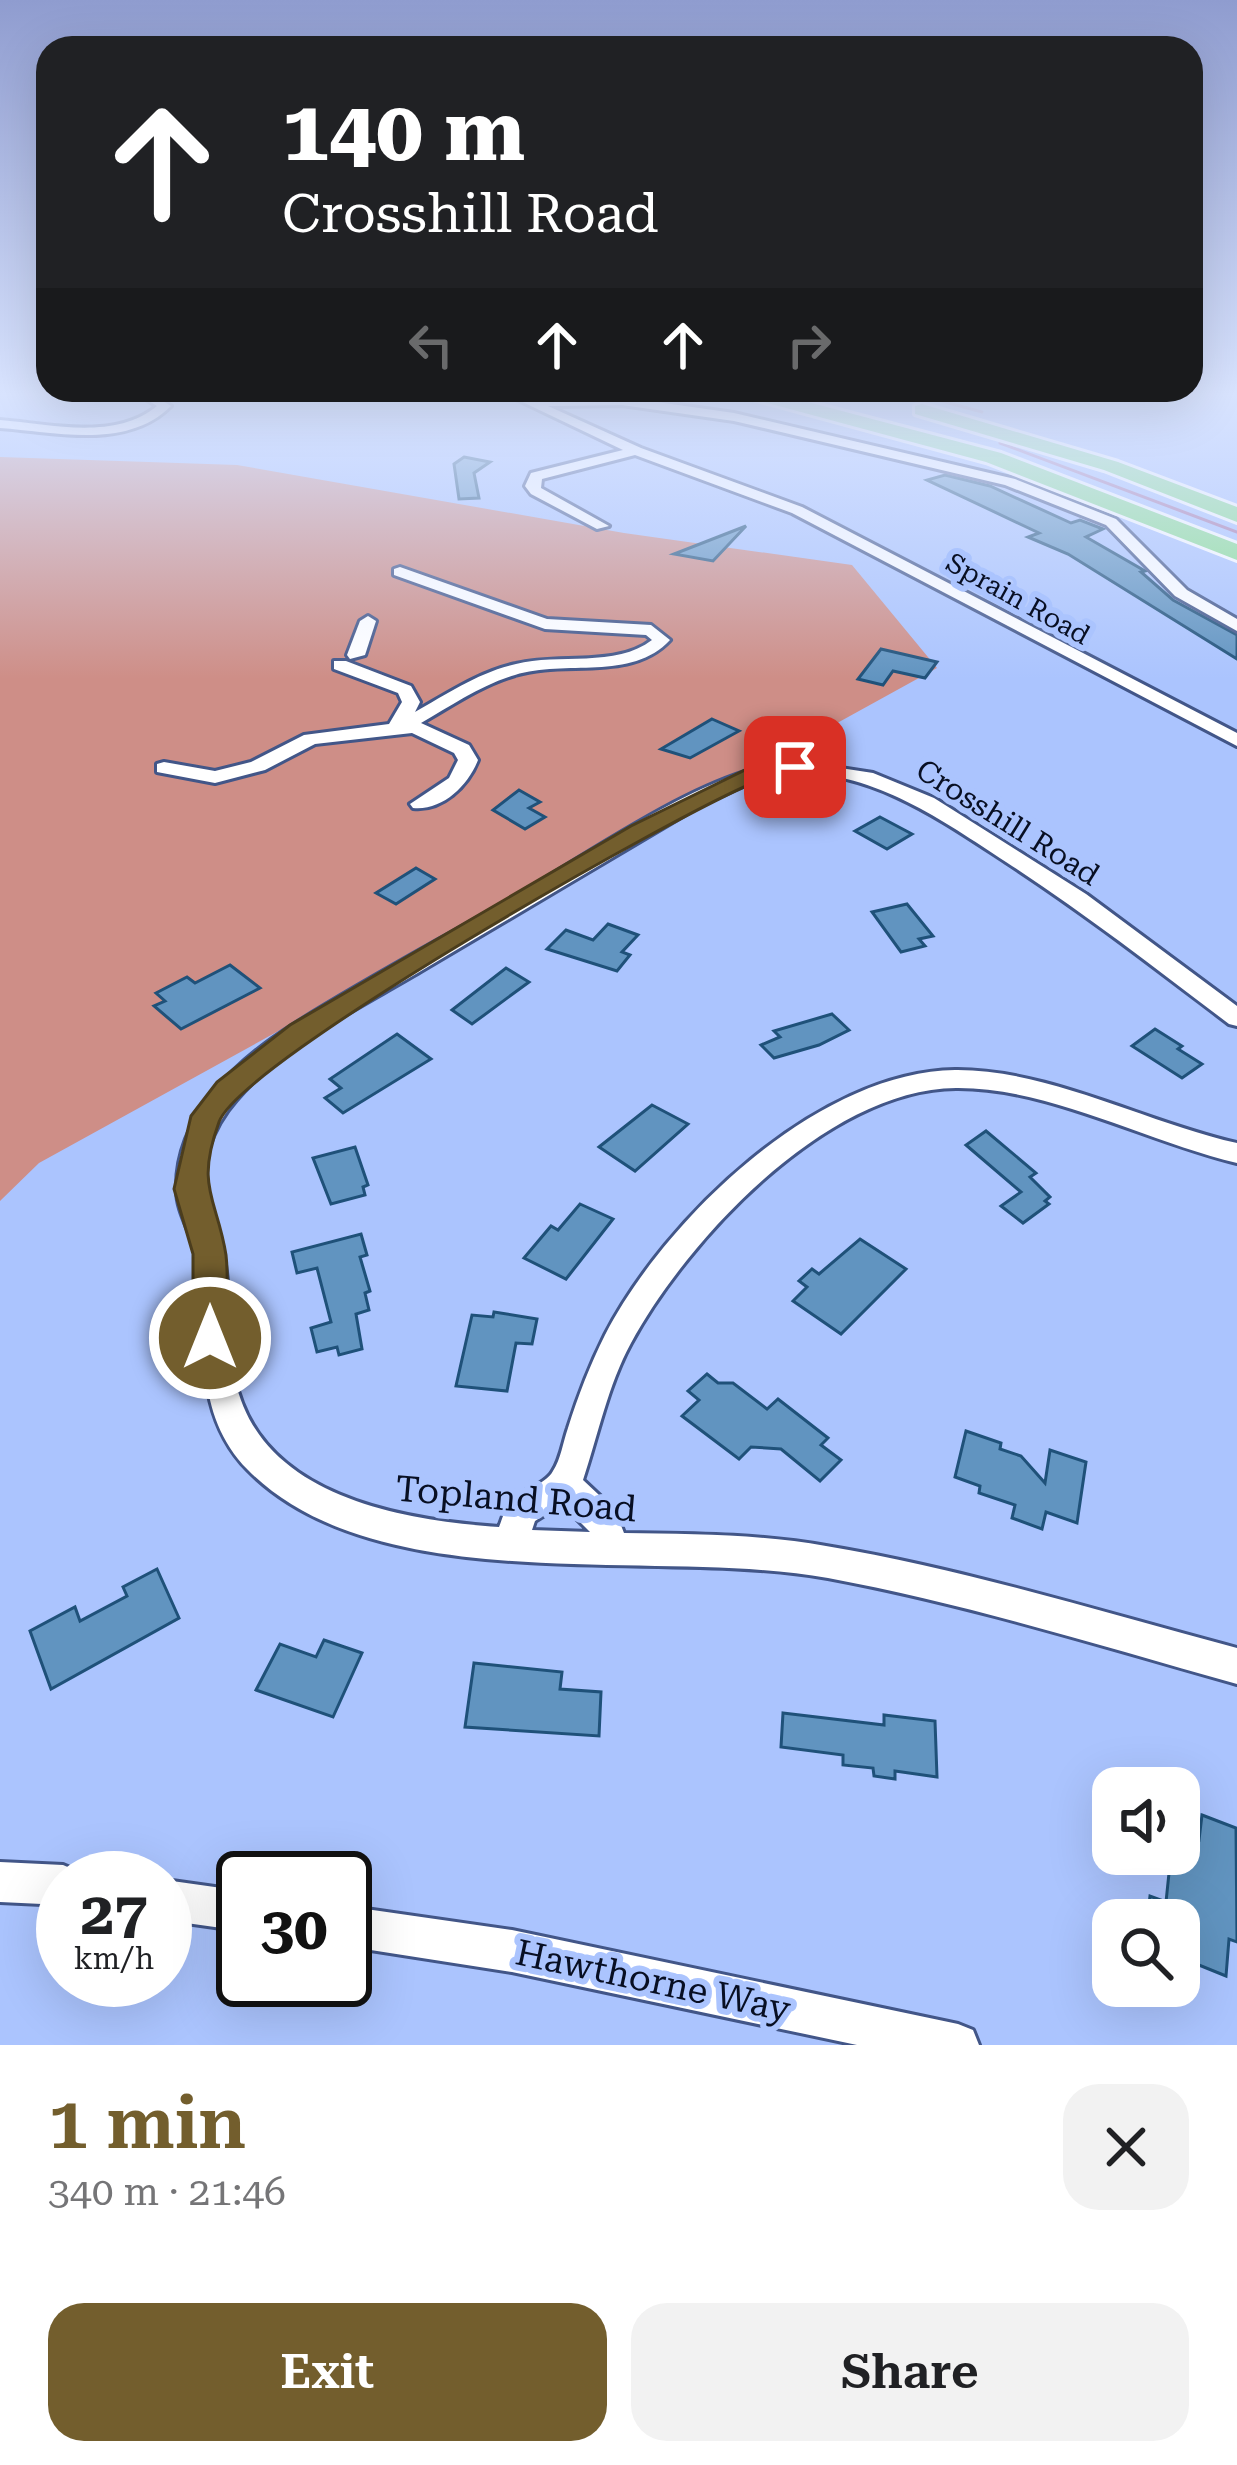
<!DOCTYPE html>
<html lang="en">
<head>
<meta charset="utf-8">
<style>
	:root { --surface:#fff; --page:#f2f2f2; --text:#202124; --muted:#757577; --accent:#735e2d }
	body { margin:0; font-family:"Roboto Serif",serif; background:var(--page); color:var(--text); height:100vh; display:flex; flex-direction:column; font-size:45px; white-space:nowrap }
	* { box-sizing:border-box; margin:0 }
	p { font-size:39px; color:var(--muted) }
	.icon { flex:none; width:66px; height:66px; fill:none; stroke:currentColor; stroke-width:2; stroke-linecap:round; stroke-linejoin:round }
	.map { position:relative; height:2045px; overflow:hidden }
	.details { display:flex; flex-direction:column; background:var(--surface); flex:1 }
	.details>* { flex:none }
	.top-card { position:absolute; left:36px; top:36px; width:1167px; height:366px; border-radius:36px; box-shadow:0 12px 48px #0002; background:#202124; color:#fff; overflow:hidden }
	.fabs { position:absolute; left:1092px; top:1767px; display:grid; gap:24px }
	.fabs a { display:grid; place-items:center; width:108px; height:108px; border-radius:24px; background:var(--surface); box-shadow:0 12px 48px #0002; font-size:60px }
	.speed { position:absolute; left:36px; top:1851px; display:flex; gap:24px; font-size:60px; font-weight:700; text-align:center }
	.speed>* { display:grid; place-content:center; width:156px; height:156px; border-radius:50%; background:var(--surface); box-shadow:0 12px 48px #0002; line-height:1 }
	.speed small { font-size:30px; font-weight:400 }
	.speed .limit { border:6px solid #111; border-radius:18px; background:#fff; color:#111 }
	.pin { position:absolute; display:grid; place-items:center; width:102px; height:102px; color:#fff; margin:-51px; border-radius:24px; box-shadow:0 6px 18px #0006 }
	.me { position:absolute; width:132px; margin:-66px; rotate:0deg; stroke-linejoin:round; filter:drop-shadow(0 0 9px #0008) }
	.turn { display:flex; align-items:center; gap:42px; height:252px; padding:0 48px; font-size:54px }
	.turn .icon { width:156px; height:156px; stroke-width:2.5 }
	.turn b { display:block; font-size:84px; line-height:102px }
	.lanes { display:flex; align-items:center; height:114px; padding:0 48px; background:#0003; justify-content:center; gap:60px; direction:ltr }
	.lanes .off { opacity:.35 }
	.round { display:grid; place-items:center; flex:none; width:126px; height:126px; border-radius:36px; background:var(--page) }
	.summary { display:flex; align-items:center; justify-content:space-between; height:204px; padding:0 48px }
	h1 { font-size:72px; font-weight:600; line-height:90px; color:var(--accent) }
	.cta { display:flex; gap:24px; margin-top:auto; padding:24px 48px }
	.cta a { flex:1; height:138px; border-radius:36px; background:var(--accent); color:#fff; font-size:48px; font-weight:600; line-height:138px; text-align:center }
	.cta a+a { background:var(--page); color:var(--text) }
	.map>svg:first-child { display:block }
	.green { fill:#ce8e87 }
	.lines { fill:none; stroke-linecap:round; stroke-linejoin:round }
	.stream { stroke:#a979aa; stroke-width:3 }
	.building { fill:#6194c0; stroke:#1f5179; stroke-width:3 }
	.minor-casing { stroke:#425688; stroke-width:6 }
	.highway-casing { stroke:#fff; stroke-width:6 }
	.minor { fill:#fff; fill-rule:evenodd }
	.highway { fill:#8bdf92; fill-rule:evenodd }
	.route { fill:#735e2d; stroke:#4b3d1d; stroke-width:3 }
	.labels { text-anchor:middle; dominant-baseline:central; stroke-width:12; stroke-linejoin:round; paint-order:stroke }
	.far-street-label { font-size:27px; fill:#080f23; stroke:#abc4fe }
	.street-label { font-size:30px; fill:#080f23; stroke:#abc4fe }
	.near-street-label { font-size:36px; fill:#080f23; stroke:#abc4fe }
</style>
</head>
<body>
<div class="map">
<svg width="1237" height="2045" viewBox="0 0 1237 2045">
	<rect width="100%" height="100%" fill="#abc4fe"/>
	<!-- green -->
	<polygon class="green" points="0,457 237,465 624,533 852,565 937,668 39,1163 0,1201"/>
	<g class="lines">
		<!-- stream -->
		<g class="stream">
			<polyline points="912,393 982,412"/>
			<polyline points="1000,443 1237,532"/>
		</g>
	</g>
	<!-- building -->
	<g class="building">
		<polygon points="464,457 490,462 474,473 479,498 459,499 454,464"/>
		<polygon points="945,475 990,486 1071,523 1080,520 1103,529 1086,537 1145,571 1141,572 1173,600 1237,635 1237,659 1068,554 1028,537 1039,533 927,480"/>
		<polygon points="746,526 713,561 674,554"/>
		<polygon points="881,649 937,662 925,678 893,671 883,685 858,679"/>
		<polygon points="712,719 739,731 690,758 661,749"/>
		<polygon points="519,790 540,802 529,808 545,817 525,829 493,810"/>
		<polygon points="880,817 912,834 887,849 855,831"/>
		<polygon points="416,868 435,879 396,904 376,893"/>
		<polygon points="907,904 933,936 919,939 925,946 901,952 872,912"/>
		<polygon points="608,924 638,935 622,952 630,955 617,971 547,949 566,930 593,940"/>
		<polygon points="230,965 260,988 181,1029 154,1006 165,1001 156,993 187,977 195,983"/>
		<polygon points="506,968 529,982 472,1024 452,1010"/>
		<polygon points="832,1014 849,1030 819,1045 774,1058 761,1045 780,1037 774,1031"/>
		<polygon points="1155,1029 1182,1046 1178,1049 1202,1064 1182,1078 1132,1046"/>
		<polygon points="397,1034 431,1059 343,1113 325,1098 341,1088 330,1079"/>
		<polygon points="652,1105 688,1124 635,1171 599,1147"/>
		<polygon points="986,1131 1036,1173 1030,1177 1050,1197 1045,1201 1049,1204 1023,1223 1001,1206 1021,1192 966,1145"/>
		<polygon points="355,1147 368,1185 363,1187 365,1195 331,1204 313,1158"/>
		<polygon points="580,1204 613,1219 566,1279 524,1258 551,1226 558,1230"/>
		<polygon points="361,1234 367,1255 360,1257 370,1291 365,1293 369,1310 356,1314 362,1349 339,1355 337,1347 317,1352 311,1328 331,1322 317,1268 297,1273 292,1252"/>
		<polygon points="860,1239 906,1269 841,1334 793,1301 807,1287 799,1281 812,1269 819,1274"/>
		<polygon points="494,1312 537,1319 532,1344 516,1343 507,1391 456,1386 472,1315 493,1317"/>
		<polygon points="707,1374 718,1383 733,1383 767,1409 778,1399 828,1438 821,1445 841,1460 820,1481 781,1449 751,1447 739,1459 682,1416 699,1400 688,1391"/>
		<polygon points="966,1431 1001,1443 1000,1449 1021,1456 1045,1483 1050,1450 1086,1462 1077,1523 1046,1512 1042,1529 1012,1518 1015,1505 979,1493 980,1486 955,1477"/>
		<polygon points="157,1569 179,1618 51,1689 30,1631 75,1607 80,1621 127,1596 123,1587"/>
		<polygon points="324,1640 362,1653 333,1717 256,1690 280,1644 316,1657"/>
		<polygon points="474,1663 562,1672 560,1689 601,1692 599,1736 465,1727"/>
		<polygon points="783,1713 884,1725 884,1715 935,1721 937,1777 895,1771 895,1779 874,1776 873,1768 843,1765 843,1755 781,1747"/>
		<polygon points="1202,1815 1236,1828 1237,1942 1229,1939 1226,1976 1179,1957 1179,1920 1147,1920 1150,1896 1166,1902 1171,1854 1179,1854 1180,1833 1199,1840"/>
	</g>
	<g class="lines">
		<!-- minor casing -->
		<g class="minor-casing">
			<g id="minor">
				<path d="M136 393H150L171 406C127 450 56 432 0 428V420C50 424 115 441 157 406Z"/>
				<polygon points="504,393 519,393 532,398 622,397 734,413 1015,479 1116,519 1187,590 1237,619 1237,631 1175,596 1106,525 1005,485 734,421 622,405 548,406 641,448 802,507 1237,733 1237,746 792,513 635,455 542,479 541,488 609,526 597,529 531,494 525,486 531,473 623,450"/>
				<path d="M400 567 547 619 651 625 670 640C631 682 565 659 515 675 481 685 451 706 421 723L469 745 478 760C468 786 442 811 413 808L410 804 449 778 458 760 454 753 412 733 315 744 265 770 215 783 157 772V764L164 762 215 771 251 762 304 735 389 724 402 702 398 693 334 669V661H346L411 686 420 702 415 712C447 694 479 672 516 664 558 653 616 668 652 640L646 635 545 629 394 575V569Z"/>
				<polygon points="368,616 376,621 365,655 350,659 347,655 360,621"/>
				<path d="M795 761 873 773 934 798 1086 894 1237 1006V1026L1229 1024C1155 968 1083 912 1006 862 940 819 872 770 789 773 759 775 730 793 703 804 609 860 515 915 421 971 357 1009 285 1043 236 1100 213 1126 197 1166 205 1201 209 1219 220 1235 223 1253 232 1294 226 1338 235 1379 259 1496 400 1520 499 1527 502 1520 505 1508 510 1502 520 1489 545 1486 553 1471 561 1459 563 1442 568 1428 578 1396 590 1365 605 1335 665 1219 817 1072 955 1070 1048 1069 1147 1123 1237 1143V1163C1148 1142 1048 1087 956 1088 828 1089 688 1238 631 1343 608 1385 598 1435 583 1480L615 1510 624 1533C691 1534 760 1534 826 1546 965 1569 1101 1612 1237 1648V1684C1102 1646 967 1604 828 1578 659 1547 378 1602 248 1470 187 1408 211 1326 195 1250 190 1230 177 1211 177 1190 175 1117 236 1061 293 1025 367 978 446 937 521 893 597 849 709 768 795 761ZM562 1504 590 1532 532 1530 535 1521Z"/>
				<polygon points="0,1862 63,1865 77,1871 80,1878 63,1878 63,1905 0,1902"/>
				<polygon points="165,1880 243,1891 243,1931 165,1920"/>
				<polygon points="345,1906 512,1930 958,2024 973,2030 979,2045 857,2045 512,1972 345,1946"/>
			</g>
		</g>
		<!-- highway casing -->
		<g class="highway-casing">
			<g id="highway">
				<polygon points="731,393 804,401 1001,453 1237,544 1237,560 986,462"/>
				<polygon points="922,404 1118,462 1237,507 1237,522 1104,470 915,414 915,406"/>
			</g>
		</g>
		<!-- minor -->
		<use href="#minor" class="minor"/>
		<!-- highway -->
		<use href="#highway" class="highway"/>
	</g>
	<!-- sky -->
	<linearGradient id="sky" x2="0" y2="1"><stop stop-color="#8f9ccf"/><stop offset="0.58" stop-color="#d9e4ff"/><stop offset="1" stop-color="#d9e4ff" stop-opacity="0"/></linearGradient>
	<rect width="1237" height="679" fill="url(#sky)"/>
	<!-- route -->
	<path class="route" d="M795 760 802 762V771C788 775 772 776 758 781 679 812 241 1061 219 1122 195 1188 217 1198 226 1255 229 1282 226 1311 227 1338L222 1348H198L193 1338V1254L174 1189 191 1116 217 1082 290 1025 631 826 747 769Z"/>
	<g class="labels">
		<!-- far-street labels -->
		<g class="far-street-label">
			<text transform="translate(1018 599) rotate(29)">Sprain Road</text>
		</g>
		<!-- street labels -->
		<g class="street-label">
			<text transform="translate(1008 822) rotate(32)">Crosshill Road</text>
		</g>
		<!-- near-street labels -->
		<g class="near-street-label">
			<text transform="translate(516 1499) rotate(5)">Topland Road</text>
			<text transform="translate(653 1981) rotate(12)">Hawthorne Way</text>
		</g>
	</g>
</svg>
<div class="fabs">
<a><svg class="icon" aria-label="sound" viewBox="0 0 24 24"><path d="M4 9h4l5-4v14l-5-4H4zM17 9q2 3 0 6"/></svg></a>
<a><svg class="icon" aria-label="search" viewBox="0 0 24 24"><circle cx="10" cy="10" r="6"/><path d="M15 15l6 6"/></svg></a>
</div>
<div class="speed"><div>27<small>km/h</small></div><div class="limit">30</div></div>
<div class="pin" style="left:795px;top:767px;background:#d93025"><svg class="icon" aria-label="arrive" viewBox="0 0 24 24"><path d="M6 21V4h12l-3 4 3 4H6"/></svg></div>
<svg class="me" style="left:210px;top:1338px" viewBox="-20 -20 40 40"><circle r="17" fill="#735e2d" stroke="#fff" stroke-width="3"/><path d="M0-11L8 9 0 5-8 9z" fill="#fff"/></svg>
<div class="top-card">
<div class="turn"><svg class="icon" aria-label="ahead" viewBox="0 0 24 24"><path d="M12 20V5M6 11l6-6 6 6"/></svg><div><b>140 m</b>Crosshill Road</div></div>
<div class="lanes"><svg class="icon off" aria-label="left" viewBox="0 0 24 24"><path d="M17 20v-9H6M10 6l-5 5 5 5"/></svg><svg class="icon" aria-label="ahead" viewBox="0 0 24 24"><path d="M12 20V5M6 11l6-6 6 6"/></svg><svg class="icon" aria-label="ahead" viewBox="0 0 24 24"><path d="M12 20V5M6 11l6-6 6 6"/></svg><svg class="icon off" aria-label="right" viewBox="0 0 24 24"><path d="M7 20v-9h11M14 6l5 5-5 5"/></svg></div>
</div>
</div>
<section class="details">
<div class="summary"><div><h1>1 min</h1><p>340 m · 21:46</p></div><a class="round"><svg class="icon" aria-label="close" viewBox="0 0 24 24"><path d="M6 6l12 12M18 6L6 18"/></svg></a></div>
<div class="cta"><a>Exit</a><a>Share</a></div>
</section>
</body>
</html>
